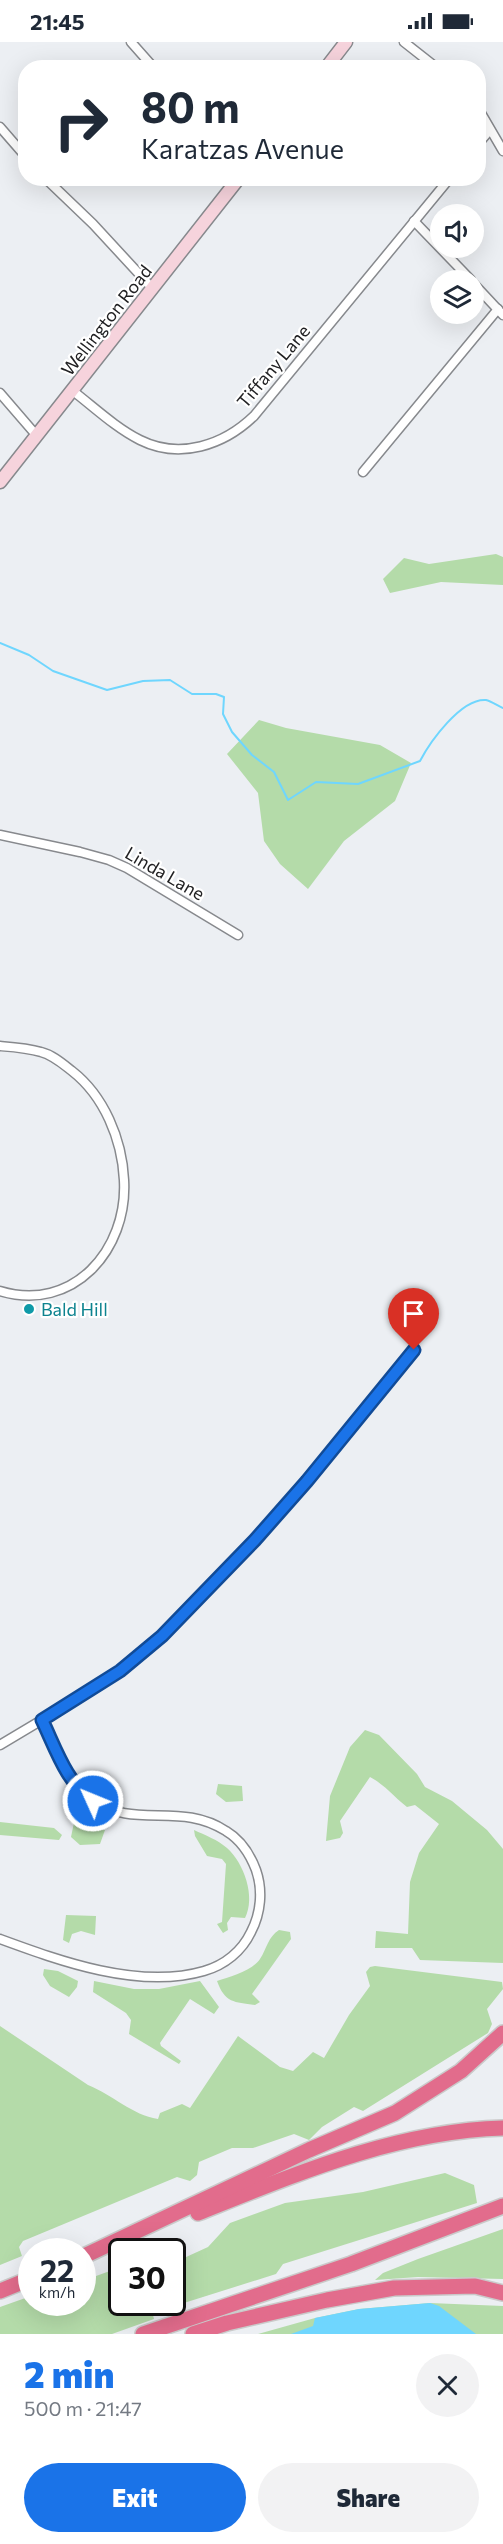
<!DOCTYPE html>
<html lang="en">
<head>
<meta charset="utf-8">
<style>
	:root { --surface:#fff; --page:#f2f2f3; --text:#1f2937; --muted:#747a83; --accent:#1a73e8 }
	body { margin:0; font-family:Commissioner,sans-serif; background:var(--page); color:var(--text); height:100vh; display:flex; flex-direction:column; font-size:22px; white-space:nowrap }
	* { box-sizing:border-box; margin:0 }
	p { font-size:20px; color:var(--muted) }
	.icon { flex:none; width:33px; height:33px; fill:none; stroke:currentColor; stroke-width:2; stroke-linecap:round; stroke-linejoin:round }
	.map { position:relative; height:2292px; overflow:hidden }
	.sheet { display:flex; flex-direction:column; background:var(--surface); flex:1 }
	.sheet>* { flex:none }
	.top-card { position:absolute; left:18px; top:18px; width:468px; height:126px; border-radius:24px; box-shadow:0 6px 24px #0002; background:#fff; color:var(--text); overflow:hidden }
	.tools { position:absolute; left:430px; top:162px; display:grid; gap:12px }
	.tools a { display:grid; place-items:center; width:54px; height:54px; border-radius:50%; background:var(--surface); box-shadow:0 6px 24px #0002; font-size:30px }
	.speed { position:absolute; left:18px; top:2196px; display:flex; gap:12px; font-size:30px; font-weight:700; text-align:center }
	.speed>* { display:grid; place-content:center; width:78px; height:78px; border-radius:50%; background:var(--surface); box-shadow:0 6px 24px #0002; line-height:1 }
	.speed small { font-size:15px; font-weight:400 }
	.speed .limit { border:3px solid #111; border-radius:9px; background:#fff; color:#111 }
	.pin { position:absolute; display:grid; place-items:center; width:51px; height:51px; color:#fff; margin:-62px -26px; border-radius:50% 50% 50% 0; rotate:-45deg; box-shadow:0 0 6px #0007 }
	.pin .icon { rotate:45deg }
	.me { position:absolute; width:66px; margin:-33px; rotate:314deg; stroke-linejoin:round; filter:drop-shadow(0 0 4px #0008) }
	.turn { display:flex; align-items:center; gap:21px; height:126px; padding:0 24px; font-size:27px }
	.turn .icon { width:78px; height:78px; stroke-width:2.5 }
	.turn b { display:block; font-size:42px; line-height:51px }
	.round { display:grid; place-items:center; flex:none; width:63px; height:63px; border-radius:32px; background:var(--page) }
	.overview { display:flex; align-items:center; justify-content:space-between; height:102px; padding:0 24px }
	h1 { font-size:36px; font-weight:800; line-height:45px; color:var(--accent) }
	.cta { display:flex; gap:12px; margin-top:auto; padding:12px 24px }
	.cta a { flex:1; height:69px; border-radius:36px; background:var(--accent); color:#fff; font-size:24px; font-weight:800; line-height:69px; text-align:center }
	.cta a+a { background:var(--page); color:var(--text) }
	.status { display:flex; justify-content:space-between; align-items:center; height:42px; padding:0 30px; background:var(--surface); direction:ltr }
	.status svg { height:16px; fill:currentColor }
	.map>svg:first-child { display:block }
	.green { fill:#b4dba9 }
	.water { fill:#6fd6fe }
	.lines { fill:none; stroke-linecap:round; stroke-linejoin:round }
	.stream { stroke:#6fd6fe; stroke-width:2 }
	.street-casing { stroke:#87898d; stroke-width:11 }
	.secondary-casing { stroke:#87898d; stroke-width:15 }
	.highway-casing { stroke:#cacaca; stroke-width:18 }
	.street { stroke:#fff; stroke-width:8 }
	.secondary { stroke:#f6d3dc; stroke-width:12 }
	.highway { stroke:#e26c8c; stroke-width:15 }
	.route-casing { stroke:#114b97; stroke-width:15 }
	.route { stroke:#1a73e8; stroke-width:10 }
	.culture-dot { fill:#0f9aa8; stroke:#fff; stroke-width:2 }
	.labels { text-anchor:middle; dominant-baseline:central; stroke-width:4.5; stroke-linejoin:round; paint-order:stroke }
	.street-label { font-size:18px; fill:#212123; stroke:#fff }
	.culture-label { font-size:18px; fill:#0d838f; stroke:#fff; text-anchor:start }
</style>
</head>
<body>
<div class="status"><b>21:45</b><svg viewBox="0 0 49 12"><path d="M0 12V9h3v3zM5 12V6h3v6zM10 12V3h3v9zM15 12V0h3v12zM26 1h20v11H26zM47 4h2v5h-2z"/></svg></div>
<div class="map">
<svg width="503" height="2292" viewBox="0 0 503 2292">
	<rect width="100%" height="100%" fill="#eceff3"/>
	<!-- green -->
	<g class="green">
		<polygon points="496,512 503,515 503,543 441,540 390,551 383,537 404,516 429,522"/>
		<polygon points="259,678 286,686 380,703 411,721 395,759 344,799 308,847 280,822 264,799 258,751 227,712"/>
		<path d="M365 1688 379 1693 417 1732 425 1745 452 1759 487 1788 503 1807V1921L420 1918 412 1906H375L376 1889 408 1892 410 1840 419 1811 439 1782 415 1763 407 1765C393 1754 385 1743 370 1735L340 1779 343 1791 340 1796 326 1799 330 1754 350 1705Z"/>
		<polygon points="218,1742 242,1744 243,1759 226,1760 216,1752"/>
		<polygon points="83,1771 97,1788 105,1788 100,1802 80,1803 71,1795 75,1776"/>
		<polygon points="0,1780 54,1786 62,1793 59,1798 0,1793"/>
		<path d="M194 1788C205 1793 218 1798 227 1806 244 1821 256 1855 245 1876L231 1875 227 1881 228 1888 223 1891 217 1882 222 1880 226 1822 222 1817 207 1814 195 1794Z"/>
		<polygon points="66,1873 96,1874 95,1893 81,1889 72,1892 69,1901 63,1898"/>
		<path d="M279 1888 290 1890 291 1897 252 1952 260 1960 255 1963C234 1960 225 1961 217 1939 230 1935 252 1929 260 1917 267 1906 268 1895 279 1888Z"/>
		<path d="M375 1924 502 1940 503 1947 487 1967 492 1982 488 1991 363 2069 354 2065 322 2085 309 2098 294 2092 253 2106H232L199 2120 197 2133 190 2139 177 2135 23 2199 19 2205 22 2214 0 2223V1984L88 2043C113 2053 132 2073 158 2077L160 2071 182 2062 190 2066 238 1994 280 2025 293 2029 313 2010 324 2016 349 1973 370 1944 366 1930 370 1925Z"/>
		<polygon points="44,1927 58,1929 78,1939 77,1945 69,1955 50,1944 43,1933"/>
		<polygon points="94,1939 134,1947 159,1947 200,1939 219,1965 214,1972 190,1957 160,2001 161,2004 181,2019 179,2022 129,1992 131,1978 126,1971 93,1950"/>
		<polygon points="445,2131 474,2143 477,2161 283,2222 276,2232 168,2266 153,2273 154,2277 112,2292 0,2292 0,2265 31,2254 32,2260 82,2260 83,2247 96,2234 121,2225 122,2260 172,2260 173,2221 208,2205 230,2181 285,2161 363,2150"/>
		<polygon points="503,2187 503,2237 418,2235 375,2238 383,2231 418,2217"/>
		<polygon points="430,2261 503,2264 503,2292 258,2292 315,2276 359,2267"/>
	</g>
	<!-- water -->
	<polygon class="water" points="430,2261 439,2264 476,2292 291,2292 313,2284 315,2276 359,2267"/>
	<g class="lines">
		<!-- stream -->
		<path class="stream" d="M0 601 29 613 53 629 107 648 143 639 170 638 192 652H216L224 655 223 672 232 690 252 713 274 730 288 758 316 740 358 742 420 719C430 700 461 656 486 658 491 659 498 664 503 666"/>
		<!-- street casing -->
		<g class="street-casing">
			<g id="street">
				<polyline points="131,0 154,26"/>
				<polyline points="404,0 437,26"/>
				<polyline points="478,66 503,109"/>
				<polyline points="0,85 26,115"/>
				<polyline points="478,102 490,88"/>
				<polyline points="45,136 93,182 153,247"/>
				<polyline points="414,179 471,238"/>
				<polyline points="474,242 503,273"/>
				<path d="M73 349C95 366 116 386 140 398 180 418 224 403 254 374L450 136"/>
				<polyline points="0,351 37,394"/>
				<polyline points="363,430 498,267"/>
				<polyline points="0,793 80,810 109,818 127,826 238,893"/>
				<path d="M0 1004C13 1005 28 1006 41 1010 53 1013 63 1022 72 1029 104 1054 122 1097 124 1138 128 1208 73 1271 0 1249"/>
				<polyline points="0,1703 97,1645 120,1629 162,1594 255,1498 307,1439 414,1308"/>
				<path d="M0 1897C60 1919 139 1948 204 1929 225 1923 242 1909 251 1890 261 1871 263 1848 256 1828 250 1812 241 1798 226 1789 180 1759 135 1788 92 1758 66 1741 55 1706 42 1678"/>
			</g>
		</g>
		<!-- secondary casing -->
		<g class="secondary-casing">
			<g id="secondary">
				<polyline points="326,26 346,0"/>
				<polyline points="0,440 239,136"/>
			</g>
		</g>
		<!-- highway casing -->
		<g class="highway-casing">
			<g id="highway">
				<path d="M198 2171C296 2132 396 2089 503 2086"/>
				<polyline points="82,2215 309,2108 395,2071 461,2029 503,1991"/>
				<polyline points="0,2249 32,2236"/>
				<polyline points="143,2292 351,2222 503,2164"/>
				<polyline points="193,2292 227,2281 327,2258 394,2246 475,2244 503,2251"/>
			</g>
		</g>
		<!-- street -->
		<use href="#street" class="street"/>
		<!-- secondary -->
		<use href="#secondary" class="secondary"/>
		<!-- highway -->
		<use href="#highway" class="highway"/>
	</g>
	<g class="lines">
		<!-- route casing -->
		<g class="route-casing">
			<path id="route" d="M93 1759C66 1740 56 1707 42 1678L120 1629 162 1594 255 1498 307 1439 414 1308"/>
		</g>
		<!-- route -->
		<use href="#route" class="route"/>
	</g>
	<!-- markers -->
	<circle class="culture-dot" cx="29" cy="1267" r="6"/>
	<g class="labels">
		<!-- street labels -->
		<g class="street-label">
			<text transform="translate(106 278) rotate(-52)">Wellington Road</text>
			<text transform="translate(273 324) rotate(-50)">Tiffany Lane</text>
			<text transform="translate(165 831) rotate(30)">Linda Lane</text>
		</g>
		<!-- culture labels -->
		<g class="culture-label">
			<text x="41" y="1267">Bald Hill</text>
		</g>
	</g>
</svg>
<div class="tools">
<a><svg class="icon" aria-label="sound" viewBox="0 0 24 24"><path d="M4 9h4l5-4v14l-5-4H4zM17 9q2 3 0 6"/></svg></a>
<a><svg class="icon" aria-label="layers" viewBox="0 0 24 24"><path d="M12 4l9 5-9 5-9-5zM3 14l9 5 9-5"/></svg></a>
</div>
<div class="speed"><div>22<small>km/h</small></div><div class="limit">30</div></div>
<div class="pin" style="left:414px;top:1308px;background:#d93025"><svg class="icon" aria-label="arrive" viewBox="0 0 24 24"><path d="M6 21V4h12l-3 4 3 4H6"/></svg></div>
<svg class="me" style="left:93px;top:1759px" viewBox="-20 -20 40 40"><circle r="17" fill="#1a73e8" stroke="#fff" stroke-width="3"/><path d="M0-11L8 9 0 5-8 9z" fill="#fff"/></svg>
<div class="top-card">
<div class="turn"><svg class="icon" aria-label="right" viewBox="0 0 24 24"><path d="M7 20v-9h11M14 6l5 5-5 5"/></svg><div><b>80 m</b>Karatzas Avenue</div></div>
</div>
</div>
<section class="sheet">
<div class="overview"><div><h1>2 min</h1><p>500 m · 21:47</p></div><a class="round"><svg class="icon" aria-label="close" viewBox="0 0 24 24"><path d="M6 6l12 12M18 6L6 18"/></svg></a></div>
<div class="cta"><a>Exit</a><a>Share</a></div>
</section>
</body>
</html>
